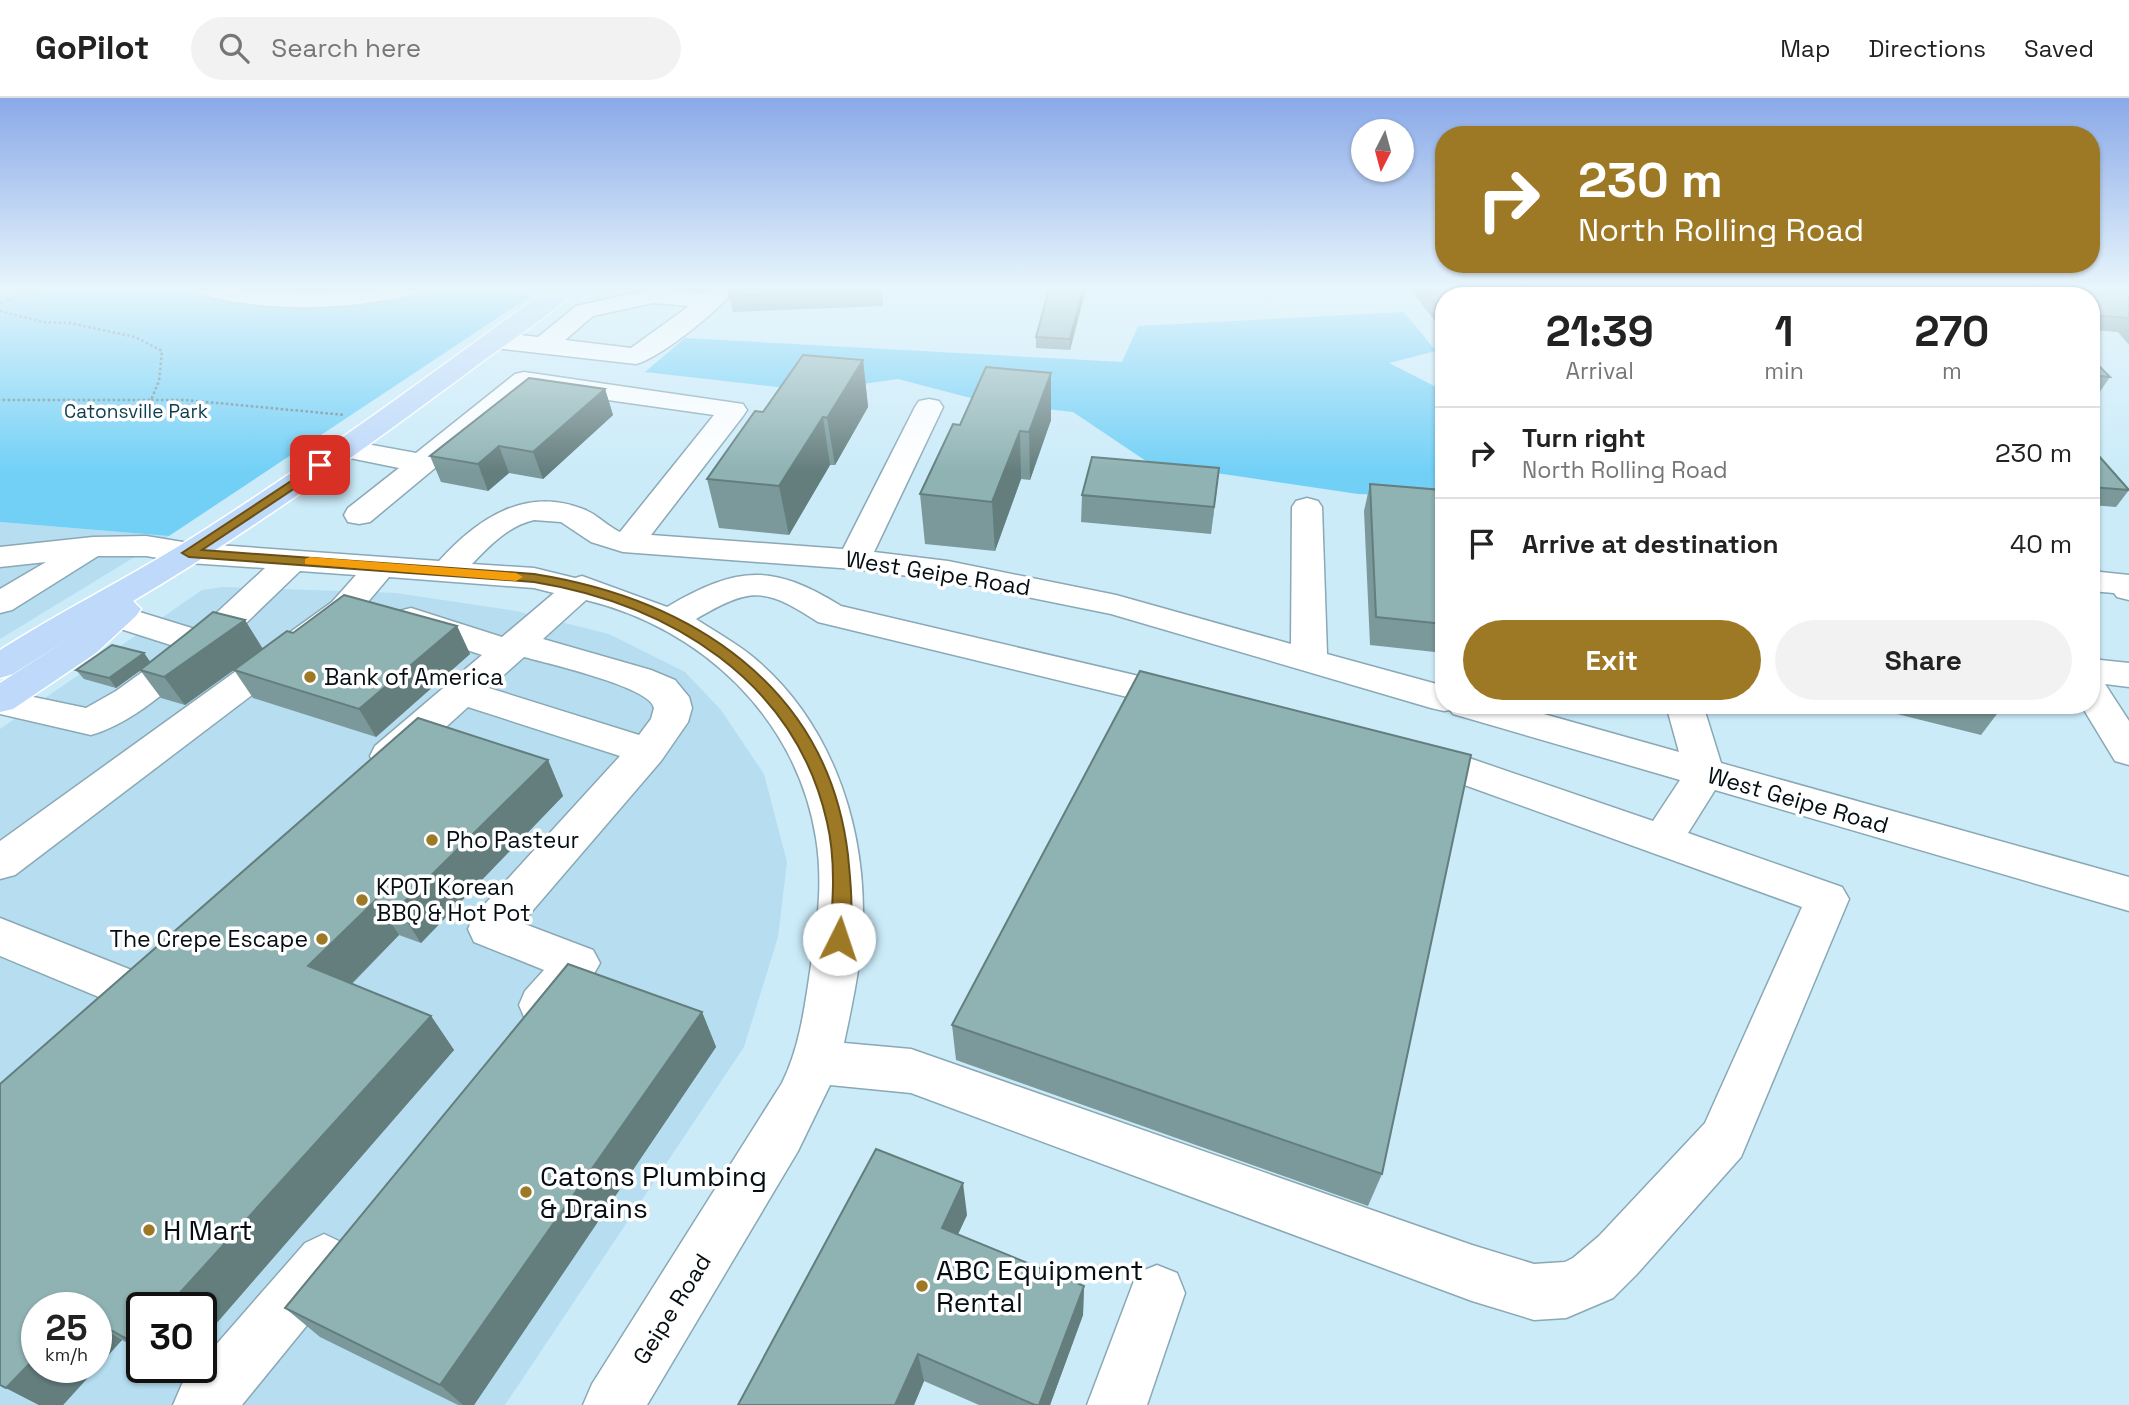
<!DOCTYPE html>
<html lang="en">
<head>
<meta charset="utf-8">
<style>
	:root { --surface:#fff; --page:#f2f2f2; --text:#222; --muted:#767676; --line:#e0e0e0; --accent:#9e7925 }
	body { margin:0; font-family:"Space Grotesk",sans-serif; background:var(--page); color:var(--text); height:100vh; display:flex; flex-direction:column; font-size:26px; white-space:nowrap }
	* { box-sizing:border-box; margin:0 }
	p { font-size:23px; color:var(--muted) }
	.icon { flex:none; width:38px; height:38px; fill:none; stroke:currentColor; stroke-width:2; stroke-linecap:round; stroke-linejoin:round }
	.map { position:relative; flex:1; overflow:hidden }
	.details { position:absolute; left:1435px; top:189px; width:665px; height:427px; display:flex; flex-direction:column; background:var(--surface); border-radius:28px; box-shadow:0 2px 5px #0004 }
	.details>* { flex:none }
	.hud { position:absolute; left:1435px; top:28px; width:665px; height:147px; border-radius:28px; box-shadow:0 2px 5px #0004; background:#9e7925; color:#fff; overflow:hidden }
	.needle { width:46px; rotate:186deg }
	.buttons { position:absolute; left:1351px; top:21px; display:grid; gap:14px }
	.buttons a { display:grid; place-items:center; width:63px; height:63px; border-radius:50%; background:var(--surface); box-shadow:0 2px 5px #0004; font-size:35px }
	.speed { position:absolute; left:21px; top:1194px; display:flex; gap:14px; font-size:35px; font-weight:700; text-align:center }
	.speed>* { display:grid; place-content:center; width:91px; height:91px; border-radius:50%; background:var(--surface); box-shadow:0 2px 5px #0004; line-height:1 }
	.speed small { font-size:18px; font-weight:400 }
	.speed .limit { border:4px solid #111; border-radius:10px; background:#fff; color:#111 }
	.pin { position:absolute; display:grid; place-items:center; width:60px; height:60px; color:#fff; margin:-30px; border-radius:14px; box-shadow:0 4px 10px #0006 }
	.me { position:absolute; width:77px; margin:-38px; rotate:4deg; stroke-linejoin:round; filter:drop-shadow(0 0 5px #0008) }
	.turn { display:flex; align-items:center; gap:24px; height:147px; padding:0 28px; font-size:32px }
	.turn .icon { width:91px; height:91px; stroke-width:2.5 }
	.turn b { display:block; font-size:49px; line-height:60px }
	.eta { display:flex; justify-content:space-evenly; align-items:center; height:119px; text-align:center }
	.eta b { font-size:42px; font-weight:700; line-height:49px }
	.button { display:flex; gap:14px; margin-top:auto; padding:14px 28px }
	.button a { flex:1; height:80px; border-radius:42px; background:var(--accent); color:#fff; font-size:28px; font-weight:700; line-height:80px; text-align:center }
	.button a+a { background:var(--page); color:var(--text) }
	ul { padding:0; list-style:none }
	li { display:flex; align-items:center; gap:21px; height:91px; padding:0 28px; border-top:2px solid var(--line) }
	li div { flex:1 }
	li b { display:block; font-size:26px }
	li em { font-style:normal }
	header { display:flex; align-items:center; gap:42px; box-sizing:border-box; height:98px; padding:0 35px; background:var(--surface); border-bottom:2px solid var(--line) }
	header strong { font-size:33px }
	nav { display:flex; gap:38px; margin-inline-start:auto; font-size:24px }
	.search { width:490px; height:63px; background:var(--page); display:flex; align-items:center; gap:18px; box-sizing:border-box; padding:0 24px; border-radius:38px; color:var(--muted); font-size:26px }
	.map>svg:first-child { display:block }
	.built { fill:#b6def0; fill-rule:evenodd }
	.green { fill:#72d0f6 }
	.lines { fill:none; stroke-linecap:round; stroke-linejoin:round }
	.minor-casing { stroke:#8aa8b5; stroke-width:3 }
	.major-casing { stroke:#fff; stroke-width:3 }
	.path { stroke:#6d828c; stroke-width:2.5; stroke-dasharray:2.5 2.5; stroke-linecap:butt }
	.minor { fill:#fff; fill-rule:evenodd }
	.major { fill:#bfd9fa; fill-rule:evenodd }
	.wall { fill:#7b999a; fill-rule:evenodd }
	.shaded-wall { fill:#647d7d }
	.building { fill:#8fb2b3; stroke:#647d7d; stroke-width:2 }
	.route { fill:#9e7925; stroke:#674f18; stroke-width:2 }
	.slow { fill:#f59e0b }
	.poi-dot { fill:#9e7925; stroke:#fff; stroke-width:2.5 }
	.labels { text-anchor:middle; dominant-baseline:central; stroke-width:7; stroke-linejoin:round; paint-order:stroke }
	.far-park-label { font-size:19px; fill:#0d3e4f; stroke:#fff }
	.street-label { font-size:23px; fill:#040e13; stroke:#fff }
	.poi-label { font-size:23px; fill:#040e13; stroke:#fff; text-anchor:start }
	.near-poi-label { font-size:28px; fill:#040e13; stroke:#fff; text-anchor:start }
</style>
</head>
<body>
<header>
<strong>GoPilot</strong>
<div class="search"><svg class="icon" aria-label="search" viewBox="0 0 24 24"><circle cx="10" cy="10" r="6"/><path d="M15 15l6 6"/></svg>Search here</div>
<nav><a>Map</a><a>Directions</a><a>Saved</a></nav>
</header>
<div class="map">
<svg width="2129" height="1307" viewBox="0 0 2129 1307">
	<rect width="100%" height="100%" fill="#cbebf9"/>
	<!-- built -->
	<g class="built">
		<polygon points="0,424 169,438 0,541"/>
		<path d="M223 489 396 495 516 513 609 536 685 574 721 612 764 676 787 764 778 839 744 949 505 1307H0V631L202 492ZM37 1209H96V1269H37ZM142 1209H201V1269H142Z"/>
	</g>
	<!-- green -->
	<g class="green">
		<polygon points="0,191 541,191 169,438 0,424"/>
		<polygon points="1404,214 1436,253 1389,265 1444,293 1444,399 1358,396 1149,365 1073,314 986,304 898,281 813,293 645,274 685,240 1122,264 1138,228"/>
	</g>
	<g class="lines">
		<!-- minor casing -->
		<g class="minor-casing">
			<g id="minor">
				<path d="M196 191 314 194 421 191 417 196C351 212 266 215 200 196Z"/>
				<path d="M653 191 704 195 709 191H735C720 212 660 260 636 266L495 250 486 247 482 242 486 237 495 234 538 239 576 208ZM653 205 689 208 631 250 565 242 593 218Z"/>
				<polygon points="1848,191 1872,191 1877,198 1853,198"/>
				<path d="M524 274 743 306 747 312 743 318 651 437 843 451 915 309 919 303 929 301 939 303 943 309 874 454 948 463 1116 497 1291 546 1292 409 1296 403 1307 400 1318 403 1322 409 1327 556 1444 588V607H1512L1679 654 1666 607H1703L1721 665 2129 779V813L1715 692 1688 735 1842 789 1849 801 1741 1059 1637 1176 1613 1200 1566 1220 1534 1222 1472 1203 911 995 830 987 798 1053 647 1307H583L592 1286 782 985C800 949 805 907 811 867 818 825 823 782 816 740 797 620 702 530 586 502L543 541 651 572 675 582 689 599 692 610 688 624 661 663 522 825 593 852 600 865C591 882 561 928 541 927 536 926 530 923 525 921L519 907 525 893 544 872 474 844 468 831 474 818 620 658 468 609 403 668 389 672 375 668 370 658 375 648 482 557 399 529 394 521 399 513 411 510 502 539 554 495 534 490 389 479 356 518 15 777 0 781V743L332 504 356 477 300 473 216 554 209 556 203 564C169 590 133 625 91 637L0 616V592L86 610 116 593 177 549 105 526 100 518 105 510 117 507 198 532 265 470 189 465 146 458H98L12 512 0 515V491L46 464 0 469V449L93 439 146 438 189 445 439 463C477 421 525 388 583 411 597 416 607 428 620 434L714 317 530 291 370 424 359 426 348 424 344 417 348 410 399 370 335 357 331 351 335 345 345 342 416 355 515 276ZM534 422 561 424 591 444 623 454 854 471 948 483 1111 516 1431 610 1444 613 1450 612 1453 616 1680 682 1653 723 1469 660 1416 646 1402 650 1397 660 1402 670 1459 685 1802 809 1705 1025 1599 1138 1573 1160 1565 1164 1534 1166 1472 1147 911 951 844 945C853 903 863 857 863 814 863 719 828 621 753 559 736 545 714 533 696 521 751 489 765 489 818 524L1181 612 1194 609 1199 600 1194 591 841 508C772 465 737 468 667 509L582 478 575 480 534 470 472 466C489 448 508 428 534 422ZM524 559C546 565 651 589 654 610L651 621 639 637 489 590Z"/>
				<polygon points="2091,473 2129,477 2129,502 2117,499 2114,495 2091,493"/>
				<polygon points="2091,561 2129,565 2129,589 2105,586 2129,623 2129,667 2115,663 2081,607 2091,607"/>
				<polygon points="0,820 139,875 146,889 139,903 123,909 0,858"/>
				<polygon points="324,1136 343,1145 352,1164 343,1183 242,1307 173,1307 182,1286 197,1269 201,1269 201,1264 305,1145"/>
				<polygon points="1157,1167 1177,1175 1185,1195 1147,1307 1087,1307 1137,1175"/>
			</g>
		</g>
		<!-- major casing -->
		<g class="major-casing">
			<path id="major" d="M548 191H575C562 210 504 247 483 263 370 347 255 431 133 503L141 511 136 518 96 555 13 611 0 614V585L71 539 13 576 0 580V552C58 515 120 484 179 448 306 369 427 279 548 191Z"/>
		</g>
		<!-- path -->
		<g class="path">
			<polyline points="0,205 41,191"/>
			<polyline points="0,213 42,224 70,225 135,239 162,253 159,283 151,302 0,302"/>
			<polyline points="151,302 185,302 345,317"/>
		</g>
		<!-- minor -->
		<use href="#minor" class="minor"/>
		<!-- major -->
		<use href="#major" class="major"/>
	</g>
	<!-- wall -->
	<g class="wall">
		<polygon points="883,191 883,208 733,214 729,198"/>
		<polygon points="1086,191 1070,252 1036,250 1036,239"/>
		<polygon points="1410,191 1461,191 1444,198 1444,249 1436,239 1439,228"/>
		<polygon points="1771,191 1831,191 1836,198 1775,198"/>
		<polygon points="1904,191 2009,191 2005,198 1909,198"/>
		<polygon points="2044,191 2129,191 2129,247 2118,234 2091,232 2091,198 2050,198"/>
		<polygon points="2091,260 2110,279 2099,295 2091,295"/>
		<polygon points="863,262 868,309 835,367 830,367 789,437 719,430 707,381 763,314"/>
		<polygon points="1051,275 1051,322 1030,382 1021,381 995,453 925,446 920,396 960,327"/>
		<polygon points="605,291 613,317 543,381 509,375 488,393 441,384 430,358"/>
		<polygon points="2091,349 2129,392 2116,409 2091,407"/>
		<polygon points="1219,370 1211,436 1081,424 1082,397"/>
		<polygon points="1370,386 1444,402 1444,555 1370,547 1364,413"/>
		<polygon points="457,528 470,556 376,639 253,600 234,572 293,535"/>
		<polygon points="263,551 185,607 161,600 140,572 116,590 84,581 76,572 144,555 150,564"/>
		<polygon points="1861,607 2003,607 2003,608 1981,637"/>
		<path d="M418 620 548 662 563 698 421 845 399 837 352 886 431 918 454 952 201 1243V1209H142V1253L122 1242 63 1307H39L0 1287V986ZM37 1209H96V1269H37Z"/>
		<polygon points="702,914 716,949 474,1307 458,1307 320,1239 285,1210"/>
		<polygon points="952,927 1382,1076 1368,1108 956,962"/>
		<polygon points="967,1117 958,1136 1084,1188 1083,1217 1050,1307 979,1307 924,1283 914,1307 738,1307"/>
	</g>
	<!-- shaded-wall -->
	<g class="shaded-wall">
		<polygon points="1083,191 1086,191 1070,252 1070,241"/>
		<polygon points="863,262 868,309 835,367 827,320"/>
		<polygon points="1051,275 1051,322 1030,382 1029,334"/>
		<polygon points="605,291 613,317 543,381 533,354"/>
		<polygon points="823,319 830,367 789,437 779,388"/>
		<polygon points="1020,333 1021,381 995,453 992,404"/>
		<polygon points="499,348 509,375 488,393 478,366"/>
		<polygon points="1219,370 1216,397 1211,436 1214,409"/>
		<polygon points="245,522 263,551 185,607 164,579"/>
		<polygon points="457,528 470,556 376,639 359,611"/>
		<polygon points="144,555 151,565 116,590 109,580"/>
		<polygon points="548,662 563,698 421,845 398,810"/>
		<polygon points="376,802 399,837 335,902 308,868"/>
		<polygon points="702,914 716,949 474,1307 463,1307 440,1287"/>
		<polygon points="431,918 454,952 201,1243 201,1209 167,1209"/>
		<polygon points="963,1085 967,1117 947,1160 942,1130"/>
		<polygon points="1084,1188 1083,1217 1050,1307 1039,1307"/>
		<polygon points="96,1226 122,1242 63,1307 39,1307 6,1290 37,1258 37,1269 96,1269"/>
		<polygon points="142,1237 142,1250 134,1245"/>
		<polygon points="918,1256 924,1283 914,1307 895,1307"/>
	</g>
	<!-- building -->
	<g class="building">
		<polygon points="731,191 881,191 881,192 729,198"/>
		<polygon points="1049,191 1083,191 1070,241 1036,239"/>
		<polygon points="1424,191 1461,191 1466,198 1444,198 1444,216"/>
		<polygon points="1786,191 1831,191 1836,198 1790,198"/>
		<polygon points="1924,191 1994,191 2001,198 1929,198"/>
		<polygon points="2066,191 2129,191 2129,222 2127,220 2091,217 2091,198 2072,198"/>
		<polygon points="803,257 863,262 827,320 823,319 779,388 707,381 755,313 763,314"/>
		<polygon points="2091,260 2110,279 2091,277"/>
		<polygon points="986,269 1051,275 1029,334 1020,333 992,404 920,396 953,326 960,327"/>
		<polygon points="529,280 605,291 533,354 499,348 478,366 430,358"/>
		<polygon points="2091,349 2129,392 2091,389"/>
		<polygon points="1092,359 1219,370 1214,409 1082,397"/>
		<polygon points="1370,386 1442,392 1444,402 1444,526 1376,519"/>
		<polygon points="344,497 457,528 359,611 234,572 287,533 293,535"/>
		<polygon points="213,514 245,522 164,579 140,572 186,536"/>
		<polygon points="112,547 144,555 109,580 76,572"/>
		<polygon points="1140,573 1471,657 1382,1076 952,927"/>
		<polygon points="418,620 548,662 398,810 376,802 308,868 431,918 167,1209 142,1209 142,1237 134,1245 96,1224 96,1209 37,1209 37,1258 6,1290 0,1287 0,986"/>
		<polygon points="568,866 702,914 440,1287 285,1210"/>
		<polygon points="876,1051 963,1085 942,1130 1084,1188 1039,1307 1035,1307 918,1256 895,1307 738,1307"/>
	</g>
	<!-- sky -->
	<linearGradient id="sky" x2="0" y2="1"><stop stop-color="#89a9e8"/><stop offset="0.51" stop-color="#e8f6fc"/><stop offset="1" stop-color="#e8f6fc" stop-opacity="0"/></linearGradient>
	<rect width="2129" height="374" fill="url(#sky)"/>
	<!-- route -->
	<path class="route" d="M320 364 326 367 325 370 202 452 534 476C691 501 828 588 848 757 850 780 856 824 845 846L839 848 832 846 830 841C833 802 836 762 827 724 795 582 669 506 534 484L189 459 182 455Z"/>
	<!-- slow -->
	<polygon class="slow" points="310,459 516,475 523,479 516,483 305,466 305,461"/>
	<!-- markers -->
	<g class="poi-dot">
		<circle cx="310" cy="579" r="7"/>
		<circle cx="432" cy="742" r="7"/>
		<circle cx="362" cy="802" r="7"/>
		<circle cx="322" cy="841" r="7"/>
		<circle cx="526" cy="1094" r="7"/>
		<circle cx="149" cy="1132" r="7"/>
		<circle cx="922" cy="1188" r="7"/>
	</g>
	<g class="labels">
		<!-- far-park labels -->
		<g class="far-park-label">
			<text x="136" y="313">Catonsville Park</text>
		</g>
		<!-- street labels -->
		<g class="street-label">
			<text transform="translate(938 475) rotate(9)">West Geipe Road</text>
			<text transform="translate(1798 702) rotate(16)">West Geipe Road</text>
			<text transform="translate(672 1211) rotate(-58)">Geipe Road</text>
		</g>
		<!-- poi labels -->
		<g class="poi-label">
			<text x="324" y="579">Bank of America</text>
			<text x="446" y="742">Pho Pasteur</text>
			<text x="376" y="789">KPOT Korean<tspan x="376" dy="26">BBQ &amp; Hot Pot</tspan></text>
			<text x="308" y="841" text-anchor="end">The Crepe Escape</text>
		</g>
		<!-- near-poi labels -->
		<g class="near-poi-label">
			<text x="540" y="1078">Catons Plumbing<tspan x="540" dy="32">&amp; Drains</tspan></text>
			<text x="163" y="1132">H Mart</text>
			<text x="936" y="1172">ABC Equipment<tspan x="936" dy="32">Rental</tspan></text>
		</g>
	</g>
</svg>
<div class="buttons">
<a><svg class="needle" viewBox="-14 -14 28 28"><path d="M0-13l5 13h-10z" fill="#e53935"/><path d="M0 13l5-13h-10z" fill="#767676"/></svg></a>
</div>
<div class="speed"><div>25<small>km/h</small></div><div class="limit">30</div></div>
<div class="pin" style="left:320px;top:367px;background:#d93025"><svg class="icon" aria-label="arrive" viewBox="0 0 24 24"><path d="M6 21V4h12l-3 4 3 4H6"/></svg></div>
<svg class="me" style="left:839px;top:841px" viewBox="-20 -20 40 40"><circle r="19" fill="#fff"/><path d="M0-13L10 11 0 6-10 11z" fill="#9e7925"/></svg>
<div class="hud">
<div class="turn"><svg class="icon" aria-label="right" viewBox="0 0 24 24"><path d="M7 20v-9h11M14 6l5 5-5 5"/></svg><div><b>230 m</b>North Rolling Road</div></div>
</div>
<section class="details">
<div class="eta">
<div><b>21:39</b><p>Arrival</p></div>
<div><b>1</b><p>min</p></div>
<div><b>270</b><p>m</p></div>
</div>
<ul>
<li><svg class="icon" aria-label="right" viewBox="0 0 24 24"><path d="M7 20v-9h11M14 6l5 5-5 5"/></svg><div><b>Turn right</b><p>North Rolling Road</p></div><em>230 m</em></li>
<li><svg class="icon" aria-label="arrive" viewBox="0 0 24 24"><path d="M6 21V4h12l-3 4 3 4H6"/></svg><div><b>Arrive at destination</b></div><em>40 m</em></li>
</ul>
<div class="button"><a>Exit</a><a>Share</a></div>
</section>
</div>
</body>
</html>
